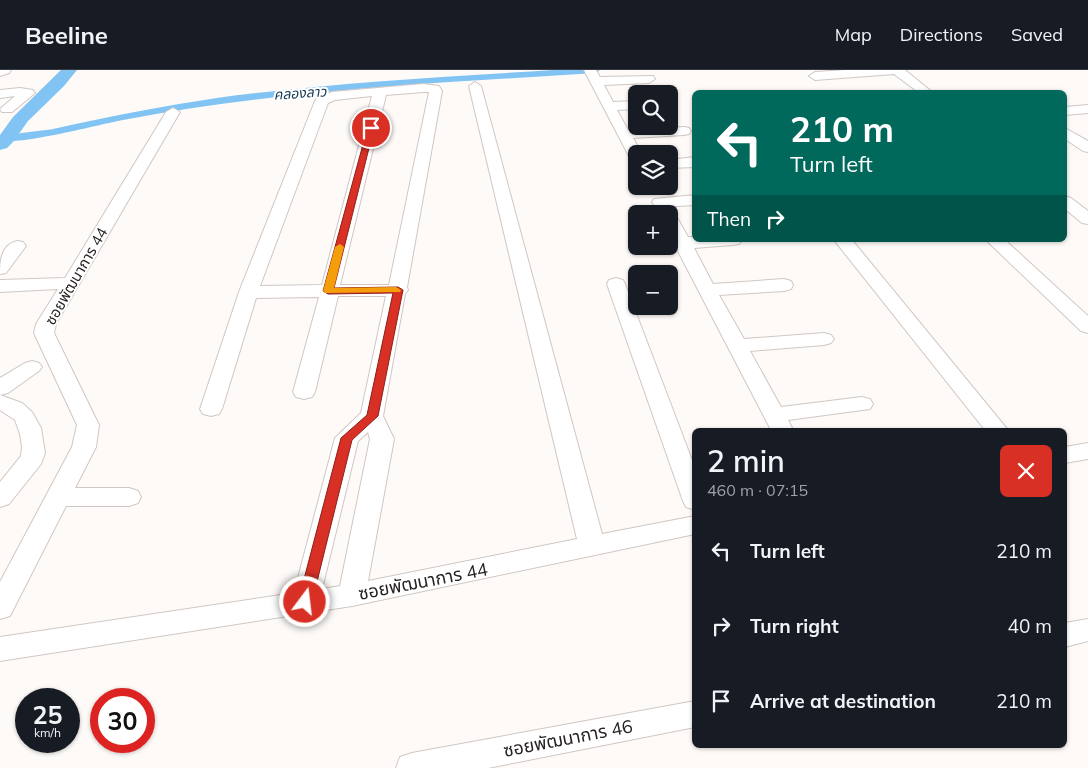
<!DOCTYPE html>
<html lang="en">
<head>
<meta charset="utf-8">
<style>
	:root { --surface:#171b24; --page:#20242c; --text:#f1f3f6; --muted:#9ea1a6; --line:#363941 }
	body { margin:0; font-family:Mulish,"Noto Sans Thai",sans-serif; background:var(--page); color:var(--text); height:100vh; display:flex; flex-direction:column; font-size:19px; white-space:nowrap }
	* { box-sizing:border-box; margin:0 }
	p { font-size:16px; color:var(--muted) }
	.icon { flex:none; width:28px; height:28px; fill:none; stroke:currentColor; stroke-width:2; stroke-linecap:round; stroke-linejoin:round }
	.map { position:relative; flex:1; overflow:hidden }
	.details { position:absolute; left:692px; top:358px; width:375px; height:320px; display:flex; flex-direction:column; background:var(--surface); border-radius:8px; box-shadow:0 1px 4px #0004 }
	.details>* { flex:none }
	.top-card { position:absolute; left:692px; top:20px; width:375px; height:152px; border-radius:8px; box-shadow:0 1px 4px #0004; background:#00695c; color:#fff; overflow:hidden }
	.buttons { position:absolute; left:628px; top:15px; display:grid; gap:10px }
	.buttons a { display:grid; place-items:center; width:50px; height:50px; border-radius:8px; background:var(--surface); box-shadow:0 1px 4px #0004; font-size:25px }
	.speed { position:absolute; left:15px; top:618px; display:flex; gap:10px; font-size:25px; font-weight:700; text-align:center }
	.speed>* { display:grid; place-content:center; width:65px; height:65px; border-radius:50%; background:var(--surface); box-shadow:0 1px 4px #0004; line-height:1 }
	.speed small { font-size:12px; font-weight:400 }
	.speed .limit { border:8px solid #d22; background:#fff; color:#111 }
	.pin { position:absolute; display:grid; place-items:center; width:42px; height:42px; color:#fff; margin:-21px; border:2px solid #fff; border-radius:50%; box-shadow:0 1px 5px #0007 }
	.me { position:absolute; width:55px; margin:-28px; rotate:15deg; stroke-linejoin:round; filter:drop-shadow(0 0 4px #0008) }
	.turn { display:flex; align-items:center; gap:18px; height:105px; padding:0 15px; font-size:22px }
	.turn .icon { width:65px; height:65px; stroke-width:2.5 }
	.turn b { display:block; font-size:35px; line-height:42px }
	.then { display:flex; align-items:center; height:48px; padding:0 15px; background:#0003; gap:10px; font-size:19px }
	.round { display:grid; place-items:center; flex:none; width:52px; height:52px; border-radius:8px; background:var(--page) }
	.headline { display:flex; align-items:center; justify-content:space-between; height:85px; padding:0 15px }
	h1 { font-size:30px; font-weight:600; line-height:38px }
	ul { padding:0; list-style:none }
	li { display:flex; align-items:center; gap:15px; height:75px; padding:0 15px }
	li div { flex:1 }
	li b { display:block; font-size:19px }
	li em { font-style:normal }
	header { display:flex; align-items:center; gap:30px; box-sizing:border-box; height:70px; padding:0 25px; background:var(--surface); border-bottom:1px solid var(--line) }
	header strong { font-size:24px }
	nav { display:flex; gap:28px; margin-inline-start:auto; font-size:18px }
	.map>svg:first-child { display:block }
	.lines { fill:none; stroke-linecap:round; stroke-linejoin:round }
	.canal { fill:#81c4f4; fill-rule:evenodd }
	.river { fill:#81c4f4; fill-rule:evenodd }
	.minor-casing { stroke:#d0c7c3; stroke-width:2 }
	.minor { fill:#fff; fill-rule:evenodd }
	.route { fill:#d93025; stroke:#8d1f18 }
	.slow { fill:#f59e0b }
	.labels { text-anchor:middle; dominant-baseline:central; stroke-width:4; stroke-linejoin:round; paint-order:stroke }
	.far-water-label { font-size:14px; font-style:italic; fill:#123850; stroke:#fff }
	.street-label { font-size:15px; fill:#272322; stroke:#fff }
	.near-street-label { font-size:18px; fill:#272322; stroke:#fff }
</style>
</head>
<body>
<header>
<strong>Beeline</strong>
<nav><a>Map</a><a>Directions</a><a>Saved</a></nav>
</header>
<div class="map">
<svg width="1088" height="698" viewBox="0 0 1088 698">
	<rect width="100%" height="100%" fill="#fefaf8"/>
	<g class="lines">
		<!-- canal -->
		<path class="canal" d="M553 0H600L596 3C438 13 279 20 123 50 105 53 11 78 2 69 8 63 42 61 53 59 107 47 162 36 217 28 328 13 441 7 553 0Z"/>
		<!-- river -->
		<polygon class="river" points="61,0 77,0 64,16 28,51 13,72 7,78 0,80 0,65 13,47"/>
		<!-- minor casing -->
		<g class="minor-casing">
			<g id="minor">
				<polygon points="0,0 11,0 9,3 0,6"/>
				<polygon points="584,0 596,0 600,7 653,6 655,9 649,13 604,15 613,32 636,31 636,39 617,40 628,60 684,57 689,58 691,61 689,64 684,65 633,68 642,84 636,84 636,91 631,90"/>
				<polygon points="846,0 905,0 932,22 918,22 894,4 815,10 809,6 815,2"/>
				<path d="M475 12 481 16 602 464 695 446V464L352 536 0 591V567L294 523 335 368 361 343 386 226H338L315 322 312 327 304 329 296 327 293 322 319 227 256 228 222 339 219 344 211 346 203 344 200 339 239 222 315 31 317 28 332 22 423 14 439 16 442 21 407 217 408 220 405 224 383 346 394 369 368 511 577 469 469 16ZM423 22H429L389 215H340L386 25ZM372 26 322 215 260 216 328 33 335 30ZM368 362 370 369 340 516 322 519 358 371Z"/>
				<polygon points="20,18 33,20 35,23 12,42 2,42 0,39 15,26 0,28 0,20"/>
				<polygon points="1088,35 1088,43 1065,45 1065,37"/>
				<polygon points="173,38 180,42 56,254 54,263 99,355 96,377 75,418 129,418 138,421 141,427 138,433 129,436 66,436 10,546 0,549 0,512 72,377 77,355 34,263 36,254 58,219 0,222 0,210 65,208 166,42"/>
				<polygon points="1065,58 1088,71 1088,82 1083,81 1065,69"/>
				<polygon points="695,87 695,97 669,98 669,90"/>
				<polygon points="695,125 695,135 660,137 654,135 652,132 654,129"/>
				<polygon points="1065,126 1071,128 1088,141 1088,154 1082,153 1065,139"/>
				<polygon points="669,143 675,144 688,167 695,167 695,170 742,170 739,174 733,175 694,178 713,214 784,209 791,211 793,215 791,219 784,221 719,225 744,269 824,263 831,265 834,269 831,273 824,275 750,281 781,337 862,327 870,329 873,334 870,339 788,350 793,360 771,360 669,164 669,144 666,144"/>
				<polygon points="834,170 852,170 1008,360 985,360"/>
				<polygon points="986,170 1005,170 1088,246 1088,263 1081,261"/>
				<path d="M17 171 23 172 26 176 6 203 0 204C0 191 1 175 17 171Z"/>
				<polygon points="616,208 623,210 625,214 695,398 695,440 686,437 683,431 607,214 609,210"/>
				<polygon points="32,291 39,293 42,297 39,301 8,323 0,325 0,308 25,293"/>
				<polygon points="0,325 22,333 32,342 41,358 45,383 41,394 9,434 0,437 0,412 21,386 22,377 20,364 15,350 0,340"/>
				<polygon points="1088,373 1088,389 1065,393 1065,377"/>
				<polygon points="1088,549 1088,571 1065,577 1065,553"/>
				<polygon points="695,631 695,657 488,698 396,698 400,687 412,683"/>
			</g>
		</g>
		<!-- minor -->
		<use href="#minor" class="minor"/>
	</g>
	<!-- route -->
	<polygon class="route" points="368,56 374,58 334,218 398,217 403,220 378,346 352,370 312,532 310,536 305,538 300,536 298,532 341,368 367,345 393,223 328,224 323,221"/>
	<!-- slow -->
	<polygon class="slow" points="340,174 344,177 334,218 396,217 401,220 400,222 325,223 323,221 335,177"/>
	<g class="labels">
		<!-- far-water labels -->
		<g class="far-water-label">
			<text transform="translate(300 23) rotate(-4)">คลองลาว</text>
		</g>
		<!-- street labels -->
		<g class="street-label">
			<text transform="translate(76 206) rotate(-60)">ซอยพัฒนาการ 44</text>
		</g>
		<!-- near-street labels -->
		<g class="near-street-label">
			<text transform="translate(423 511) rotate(-11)">ซอยพัฒนาการ 44</text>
			<text transform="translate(568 668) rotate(-11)">ซอยพัฒนาการ 46</text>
		</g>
	</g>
</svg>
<div class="buttons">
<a><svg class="icon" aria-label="search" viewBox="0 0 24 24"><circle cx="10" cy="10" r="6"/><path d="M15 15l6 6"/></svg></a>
<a><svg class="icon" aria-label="layers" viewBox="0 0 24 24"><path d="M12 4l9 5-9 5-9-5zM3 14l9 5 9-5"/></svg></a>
<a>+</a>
<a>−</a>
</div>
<div class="speed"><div>25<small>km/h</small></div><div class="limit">30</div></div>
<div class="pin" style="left:371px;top:58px;background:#d93025"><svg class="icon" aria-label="arrive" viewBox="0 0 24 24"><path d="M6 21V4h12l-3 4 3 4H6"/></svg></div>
<svg class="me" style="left:305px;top:532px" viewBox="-20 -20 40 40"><circle r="17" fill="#d93025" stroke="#fff" stroke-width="3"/><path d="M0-11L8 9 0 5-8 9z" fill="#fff"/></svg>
<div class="top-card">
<div class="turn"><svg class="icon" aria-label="left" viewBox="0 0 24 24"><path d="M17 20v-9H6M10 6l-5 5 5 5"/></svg><div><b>210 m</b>Turn left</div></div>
<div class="then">Then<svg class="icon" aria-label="right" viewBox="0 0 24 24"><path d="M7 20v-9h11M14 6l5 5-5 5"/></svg></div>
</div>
<section class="details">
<div class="headline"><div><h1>2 min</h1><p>460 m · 07:15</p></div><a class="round" style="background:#d93025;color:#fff"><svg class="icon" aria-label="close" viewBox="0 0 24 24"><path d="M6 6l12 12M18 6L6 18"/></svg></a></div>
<ul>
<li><svg class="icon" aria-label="left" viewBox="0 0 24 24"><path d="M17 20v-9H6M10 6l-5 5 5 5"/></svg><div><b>Turn left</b></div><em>210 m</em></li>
<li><svg class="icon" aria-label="right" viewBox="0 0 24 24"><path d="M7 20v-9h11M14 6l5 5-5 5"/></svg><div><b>Turn right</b></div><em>40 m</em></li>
<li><svg class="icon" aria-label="arrive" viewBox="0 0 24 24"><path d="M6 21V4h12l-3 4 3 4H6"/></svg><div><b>Arrive at destination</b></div><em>210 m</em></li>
</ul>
</section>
</div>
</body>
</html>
